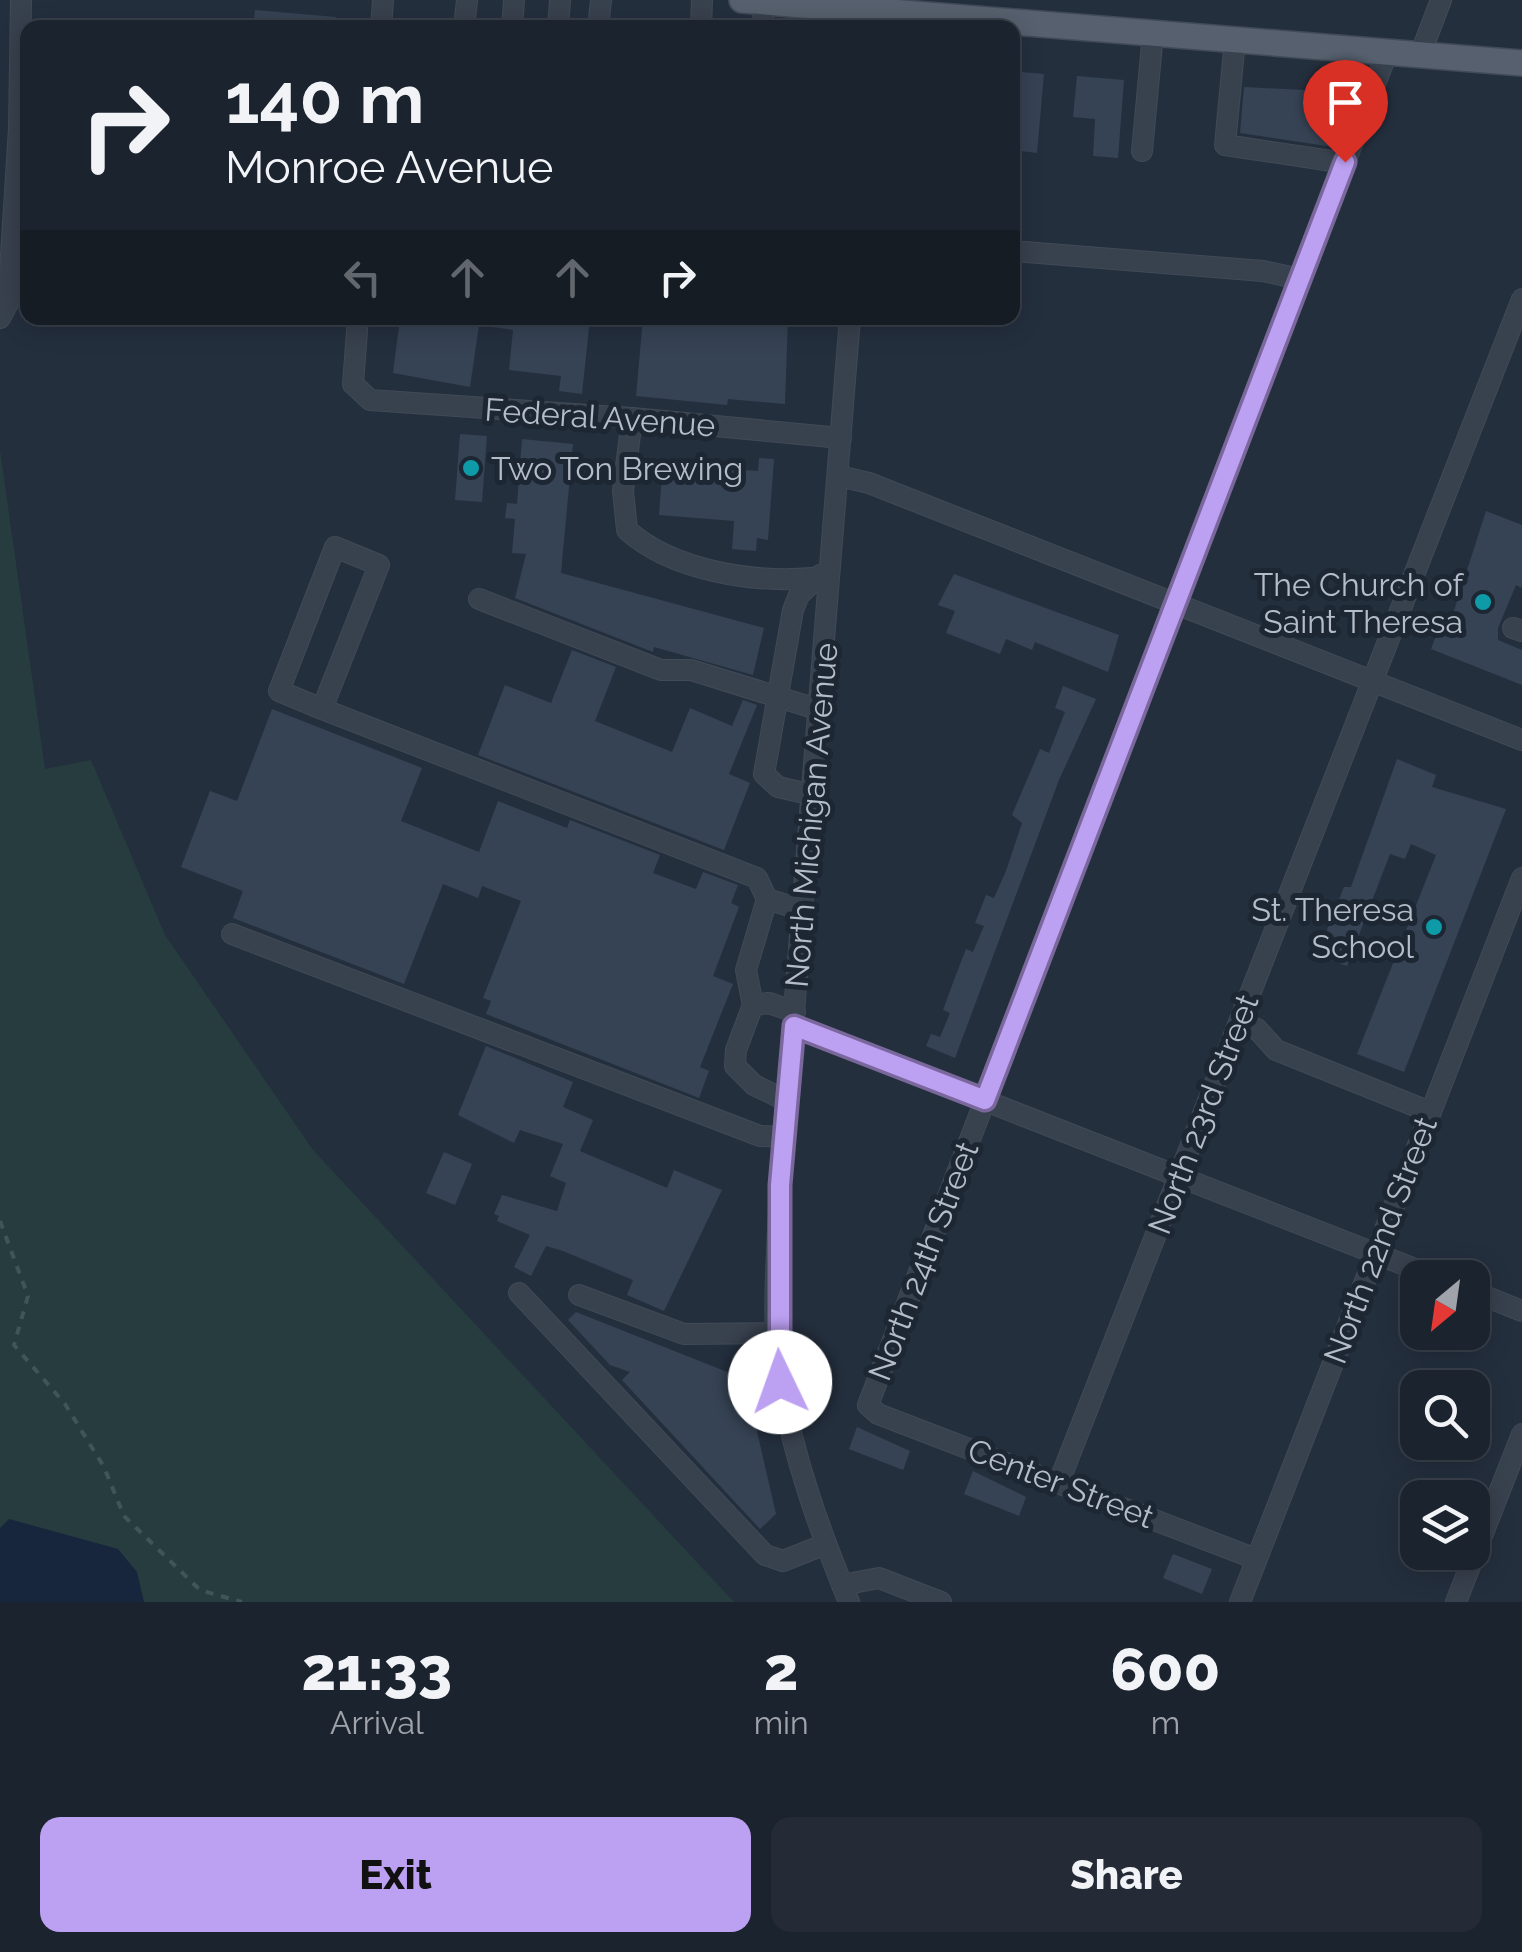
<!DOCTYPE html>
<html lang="en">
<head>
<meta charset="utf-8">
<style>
	:root { --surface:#1b232e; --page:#242b36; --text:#f1f3f6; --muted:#a0a4aa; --line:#39404a; --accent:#bca0f2 }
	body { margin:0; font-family:Raleway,sans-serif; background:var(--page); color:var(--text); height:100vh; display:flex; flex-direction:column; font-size:38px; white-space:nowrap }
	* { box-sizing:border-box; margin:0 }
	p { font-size:32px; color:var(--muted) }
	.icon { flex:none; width:55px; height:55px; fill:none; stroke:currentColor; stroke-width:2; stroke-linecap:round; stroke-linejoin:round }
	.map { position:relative; height:1602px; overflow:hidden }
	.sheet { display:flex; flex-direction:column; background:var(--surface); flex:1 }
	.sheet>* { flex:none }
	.banner { position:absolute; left:20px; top:20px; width:1000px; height:305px; border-radius:20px; box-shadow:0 5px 25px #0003,0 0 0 2px var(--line); background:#1b232e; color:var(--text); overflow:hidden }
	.needle { width:65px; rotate:209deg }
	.fabs { position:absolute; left:1400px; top:1260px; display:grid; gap:20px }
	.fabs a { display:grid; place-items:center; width:90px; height:90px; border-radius:20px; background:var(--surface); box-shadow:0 5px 25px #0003,0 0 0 2px var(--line); font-size:50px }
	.pin { position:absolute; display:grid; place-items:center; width:85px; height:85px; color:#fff; margin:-102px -42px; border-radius:50% 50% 50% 0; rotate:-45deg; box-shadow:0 0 10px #0007 }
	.pin .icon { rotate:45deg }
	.me { position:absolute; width:110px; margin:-55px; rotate:357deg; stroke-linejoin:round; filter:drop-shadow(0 0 8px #0008) }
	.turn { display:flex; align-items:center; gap:35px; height:210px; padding:0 40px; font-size:45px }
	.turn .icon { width:130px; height:130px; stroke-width:2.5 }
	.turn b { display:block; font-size:70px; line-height:85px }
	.lanes { display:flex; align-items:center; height:95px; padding:0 40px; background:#0003; justify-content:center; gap:50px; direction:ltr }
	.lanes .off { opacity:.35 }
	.eta { display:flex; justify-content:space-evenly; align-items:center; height:170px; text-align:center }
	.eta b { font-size:60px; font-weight:800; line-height:70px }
	.button { display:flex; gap:20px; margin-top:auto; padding:20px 40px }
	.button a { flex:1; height:115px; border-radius:20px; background:var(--accent); color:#111; font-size:40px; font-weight:800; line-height:115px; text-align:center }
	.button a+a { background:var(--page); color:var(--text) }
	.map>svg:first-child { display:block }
	.green { fill:#263c3f }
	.water { fill:#17263c }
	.building { fill:#364354 }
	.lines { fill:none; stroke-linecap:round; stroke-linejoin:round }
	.minor-casing { stroke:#414a57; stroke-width:22 }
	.major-casing { stroke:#414a57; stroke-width:28 }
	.path { stroke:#3f5557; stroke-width:4; stroke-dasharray:8 8; stroke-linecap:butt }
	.minor { stroke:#38414e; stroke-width:20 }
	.major { stroke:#56606e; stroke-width:25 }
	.route-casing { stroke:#7a689d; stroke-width:25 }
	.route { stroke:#bca0f2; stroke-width:18 }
	.culture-dot { fill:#0f9aa8; stroke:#1d2633; stroke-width:4 }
	.labels { text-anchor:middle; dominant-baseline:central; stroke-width:10; stroke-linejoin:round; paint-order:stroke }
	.street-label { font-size:32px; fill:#b4bcc9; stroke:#1d2633 }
	.poi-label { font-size:32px; fill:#b4bcc9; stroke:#1d2633; text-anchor:end }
</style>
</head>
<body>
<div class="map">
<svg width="1522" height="1602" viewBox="0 0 1522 1602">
	<rect width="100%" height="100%" fill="#242f3e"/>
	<!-- green -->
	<polygon class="green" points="0,450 45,769 91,760 165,935 313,1150 734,1602 0,1602"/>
	<!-- water -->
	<polygon class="water" points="9,1519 118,1549 137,1572 144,1602 0,1602 0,1528"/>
	<!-- building -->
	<g class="building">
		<polygon points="255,10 336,17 336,28 253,28"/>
		<polygon points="1012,71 1044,74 1037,153 1012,150"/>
		<polygon points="1077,76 1124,80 1118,158 1093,156 1095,119 1073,117"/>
		<polygon points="1244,87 1344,92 1352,97 1333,147 1240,133"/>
		<polygon points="400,318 480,318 470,387 393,373"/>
		<polygon points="486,318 590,318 582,394 559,391 561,376 509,370 513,330 486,326"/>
		<polygon points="643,318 788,318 785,404 728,399 727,405 636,396"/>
		<polygon points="460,434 487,436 482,502 455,500"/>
		<polygon points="522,439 573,444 561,573 764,628 753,675 654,647 653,652 515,598 526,554 512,553 515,519 505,518 507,503 517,504"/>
		<polygon points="759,458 774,459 768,540 757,538 756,551 732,549 734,521 659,515 663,464 758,471"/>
		<polygon points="1486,511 1522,525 1522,588 1516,585 1498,628 1498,640 1522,650 1522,685 1431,649 1443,617 1451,620"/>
		<polygon points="954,574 1119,635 1108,672 1035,642 1032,650 1006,639 1000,654 946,633 955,611 938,605"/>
		<polygon points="572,650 616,667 595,721 672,752 690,708 732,726 743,700 757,705 729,774 750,783 724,850 478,755 505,685 551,703"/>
		<polygon points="1063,686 1096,699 1059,780 955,1058 926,1046 931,1034 940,1037 950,1013 943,1010 954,980 966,949 973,952 984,926 975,923 986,895 994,898 1006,871 1022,823 1012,815 1040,749 1049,753 1065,712 1055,708"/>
		<polygon points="272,709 422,768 401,821 479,852 498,801 567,828 570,820 660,855 653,873 696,889 703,872 738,885 731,903 739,907 713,976 733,984 700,1067 709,1071 699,1098 486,1014 491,1001 483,998 521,901 482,886 478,898 443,884 404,984 233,918 243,891 181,867 210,791 237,801"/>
		<polygon points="1397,759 1436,775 1432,787 1506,809 1404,1072 1357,1054 1436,855 1411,844 1405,859 1390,854 1347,966 1317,955 1344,887 1351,887"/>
		<polygon points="486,1046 573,1082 563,1107 593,1120 580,1151 667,1188 674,1170 722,1190 664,1311 627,1295 633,1280 563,1251 546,1246 531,1276 514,1267 530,1235 497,1221 499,1216 494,1214 502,1195 557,1211 566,1183 550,1176 563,1144 520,1130 514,1143 458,1115"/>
		<polygon points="444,1152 472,1164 455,1205 426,1193"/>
		<polygon points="576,1312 745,1379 776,1514 760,1529 622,1380 630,1372 610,1365 568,1320"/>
		<polygon points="857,1427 910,1451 903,1470 849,1449"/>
		<polygon points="973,1471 1026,1497 1019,1516 964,1494"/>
		<polygon points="1173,1554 1212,1569 1202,1594 1163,1578"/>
	</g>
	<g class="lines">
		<!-- minor casing -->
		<g class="minor-casing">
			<g id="minor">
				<polyline points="381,28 383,0"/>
				<polyline points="464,28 467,0"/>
				<polyline points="512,28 514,0"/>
				<polyline points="558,28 560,0"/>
				<polyline points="598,28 601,0"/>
				<polyline points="701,28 702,0"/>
				<polyline points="763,28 764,2"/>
				<polyline points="1235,40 1225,145 1345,163"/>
				<polyline points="1420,55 1441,0"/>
				<polyline points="1142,151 1153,34"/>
				<polyline points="1012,251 1263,271 1300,279"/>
				<polyline points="0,318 8,303 19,128 21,0"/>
				<polyline points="358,318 353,384 370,400 632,418 841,438"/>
				<path d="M632 418 623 491 627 530C673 571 753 583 812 578"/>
				<polyline points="839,476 869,483 1522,740"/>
				<polyline points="479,599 661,670 691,670 820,710"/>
				<polyline points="1513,628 1522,631"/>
				<polyline points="322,709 379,565 335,547 279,691 322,709 757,878 767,899"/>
				<polyline points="813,795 778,787 764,774 793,610 799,595 820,575"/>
				<polyline points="232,934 760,1136 784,1137"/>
				<polyline points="753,1005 746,970 767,899 802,910"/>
				<polyline points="1239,1022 1257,1029 1276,1050 1430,1112"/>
				<polyline points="794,1026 1438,1278"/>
				<polyline points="787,1101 754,1085 735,1066 736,1050 753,1005 769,1003 795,1012"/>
				<polyline points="1472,1291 1522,1311"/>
				<polyline points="519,1293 765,1555 783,1561 826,1544"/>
				<polyline points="579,1295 684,1334 778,1333"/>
				<polyline points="1059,1482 1522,299"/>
				<polyline points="1256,1559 878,1414 868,1405 1387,53"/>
				<polyline points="842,1585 879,1578 941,1602"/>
				<path d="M849 1602C820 1531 794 1460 781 1384 770 1319 778 1250 780 1185L850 318"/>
				<polyline points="1240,1602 1522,878"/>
				<polyline points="1456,1602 1522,1434"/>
			</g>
		</g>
		<!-- major casing -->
		<g class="major-casing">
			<polyline id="major" points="742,0 1522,63"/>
		</g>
		<!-- path -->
		<polyline class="path" points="0,1221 28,1296 14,1345 65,1404 104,1467 124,1516 200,1590 242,1602"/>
		<!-- minor -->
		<use href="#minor" class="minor"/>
		<!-- major -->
		<use href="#major" class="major"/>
	</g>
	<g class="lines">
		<!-- route casing -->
		<g class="route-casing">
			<polyline id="route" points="780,1382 780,1185 794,1026 985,1100 1345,162"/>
		</g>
		<!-- route -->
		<use href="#route" class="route"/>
	</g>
	<!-- markers -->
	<g class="culture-dot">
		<circle cx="471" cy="468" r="10"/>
		<circle cx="1483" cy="602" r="10"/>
		<circle cx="1434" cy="927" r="10"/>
	</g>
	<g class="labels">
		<!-- street labels -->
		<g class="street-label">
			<text transform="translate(600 417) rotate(4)">Federal Avenue</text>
			<text transform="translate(811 815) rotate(-85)">North Michigan Avenue</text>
			<text transform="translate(1203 1114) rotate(-69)">North 23rd Street</text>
			<text transform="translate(1380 1240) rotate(-69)">North 22nd Street</text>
			<text transform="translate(923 1261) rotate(-69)">North 24th Street</text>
			<text transform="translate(1061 1483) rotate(21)">Center Street</text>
		</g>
		<!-- poi labels -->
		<g class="poi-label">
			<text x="491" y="468" text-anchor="start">Two Ton Brewing</text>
			<text x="1463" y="584">The Church of<tspan x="1463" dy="37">Saint Theresa</tspan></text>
			<text x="1414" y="909">St. Theresa<tspan x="1414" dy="37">School</tspan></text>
		</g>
	</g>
</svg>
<div class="fabs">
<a><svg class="needle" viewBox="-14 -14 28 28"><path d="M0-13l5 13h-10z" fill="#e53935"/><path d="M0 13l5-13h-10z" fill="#a0a4aa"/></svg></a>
<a><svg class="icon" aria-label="search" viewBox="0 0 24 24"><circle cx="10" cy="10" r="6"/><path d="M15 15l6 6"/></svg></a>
<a><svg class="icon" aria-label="layers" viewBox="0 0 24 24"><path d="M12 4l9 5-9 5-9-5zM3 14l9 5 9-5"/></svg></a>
</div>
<div class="pin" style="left:1345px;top:162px;background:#d93025"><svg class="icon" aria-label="arrive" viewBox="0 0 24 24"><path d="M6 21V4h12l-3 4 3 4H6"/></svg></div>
<svg class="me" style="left:780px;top:1382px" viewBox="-20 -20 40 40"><circle r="19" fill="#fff"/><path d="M0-13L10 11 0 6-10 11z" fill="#bca0f2"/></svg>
<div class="banner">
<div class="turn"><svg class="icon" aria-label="right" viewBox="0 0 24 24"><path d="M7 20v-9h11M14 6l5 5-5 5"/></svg><div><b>140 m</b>Monroe Avenue</div></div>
<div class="lanes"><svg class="icon off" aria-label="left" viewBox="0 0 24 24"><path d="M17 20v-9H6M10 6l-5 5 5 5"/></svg><svg class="icon off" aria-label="ahead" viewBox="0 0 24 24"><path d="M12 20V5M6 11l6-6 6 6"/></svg><svg class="icon off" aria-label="ahead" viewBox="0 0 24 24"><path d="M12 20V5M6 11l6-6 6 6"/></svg><svg class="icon" aria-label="right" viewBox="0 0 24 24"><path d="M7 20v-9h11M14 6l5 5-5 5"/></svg></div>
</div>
</div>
<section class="sheet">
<div class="eta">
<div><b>21:33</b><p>Arrival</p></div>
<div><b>2</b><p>min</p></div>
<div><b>600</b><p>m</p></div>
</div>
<div class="button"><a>Exit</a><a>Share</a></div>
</section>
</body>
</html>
